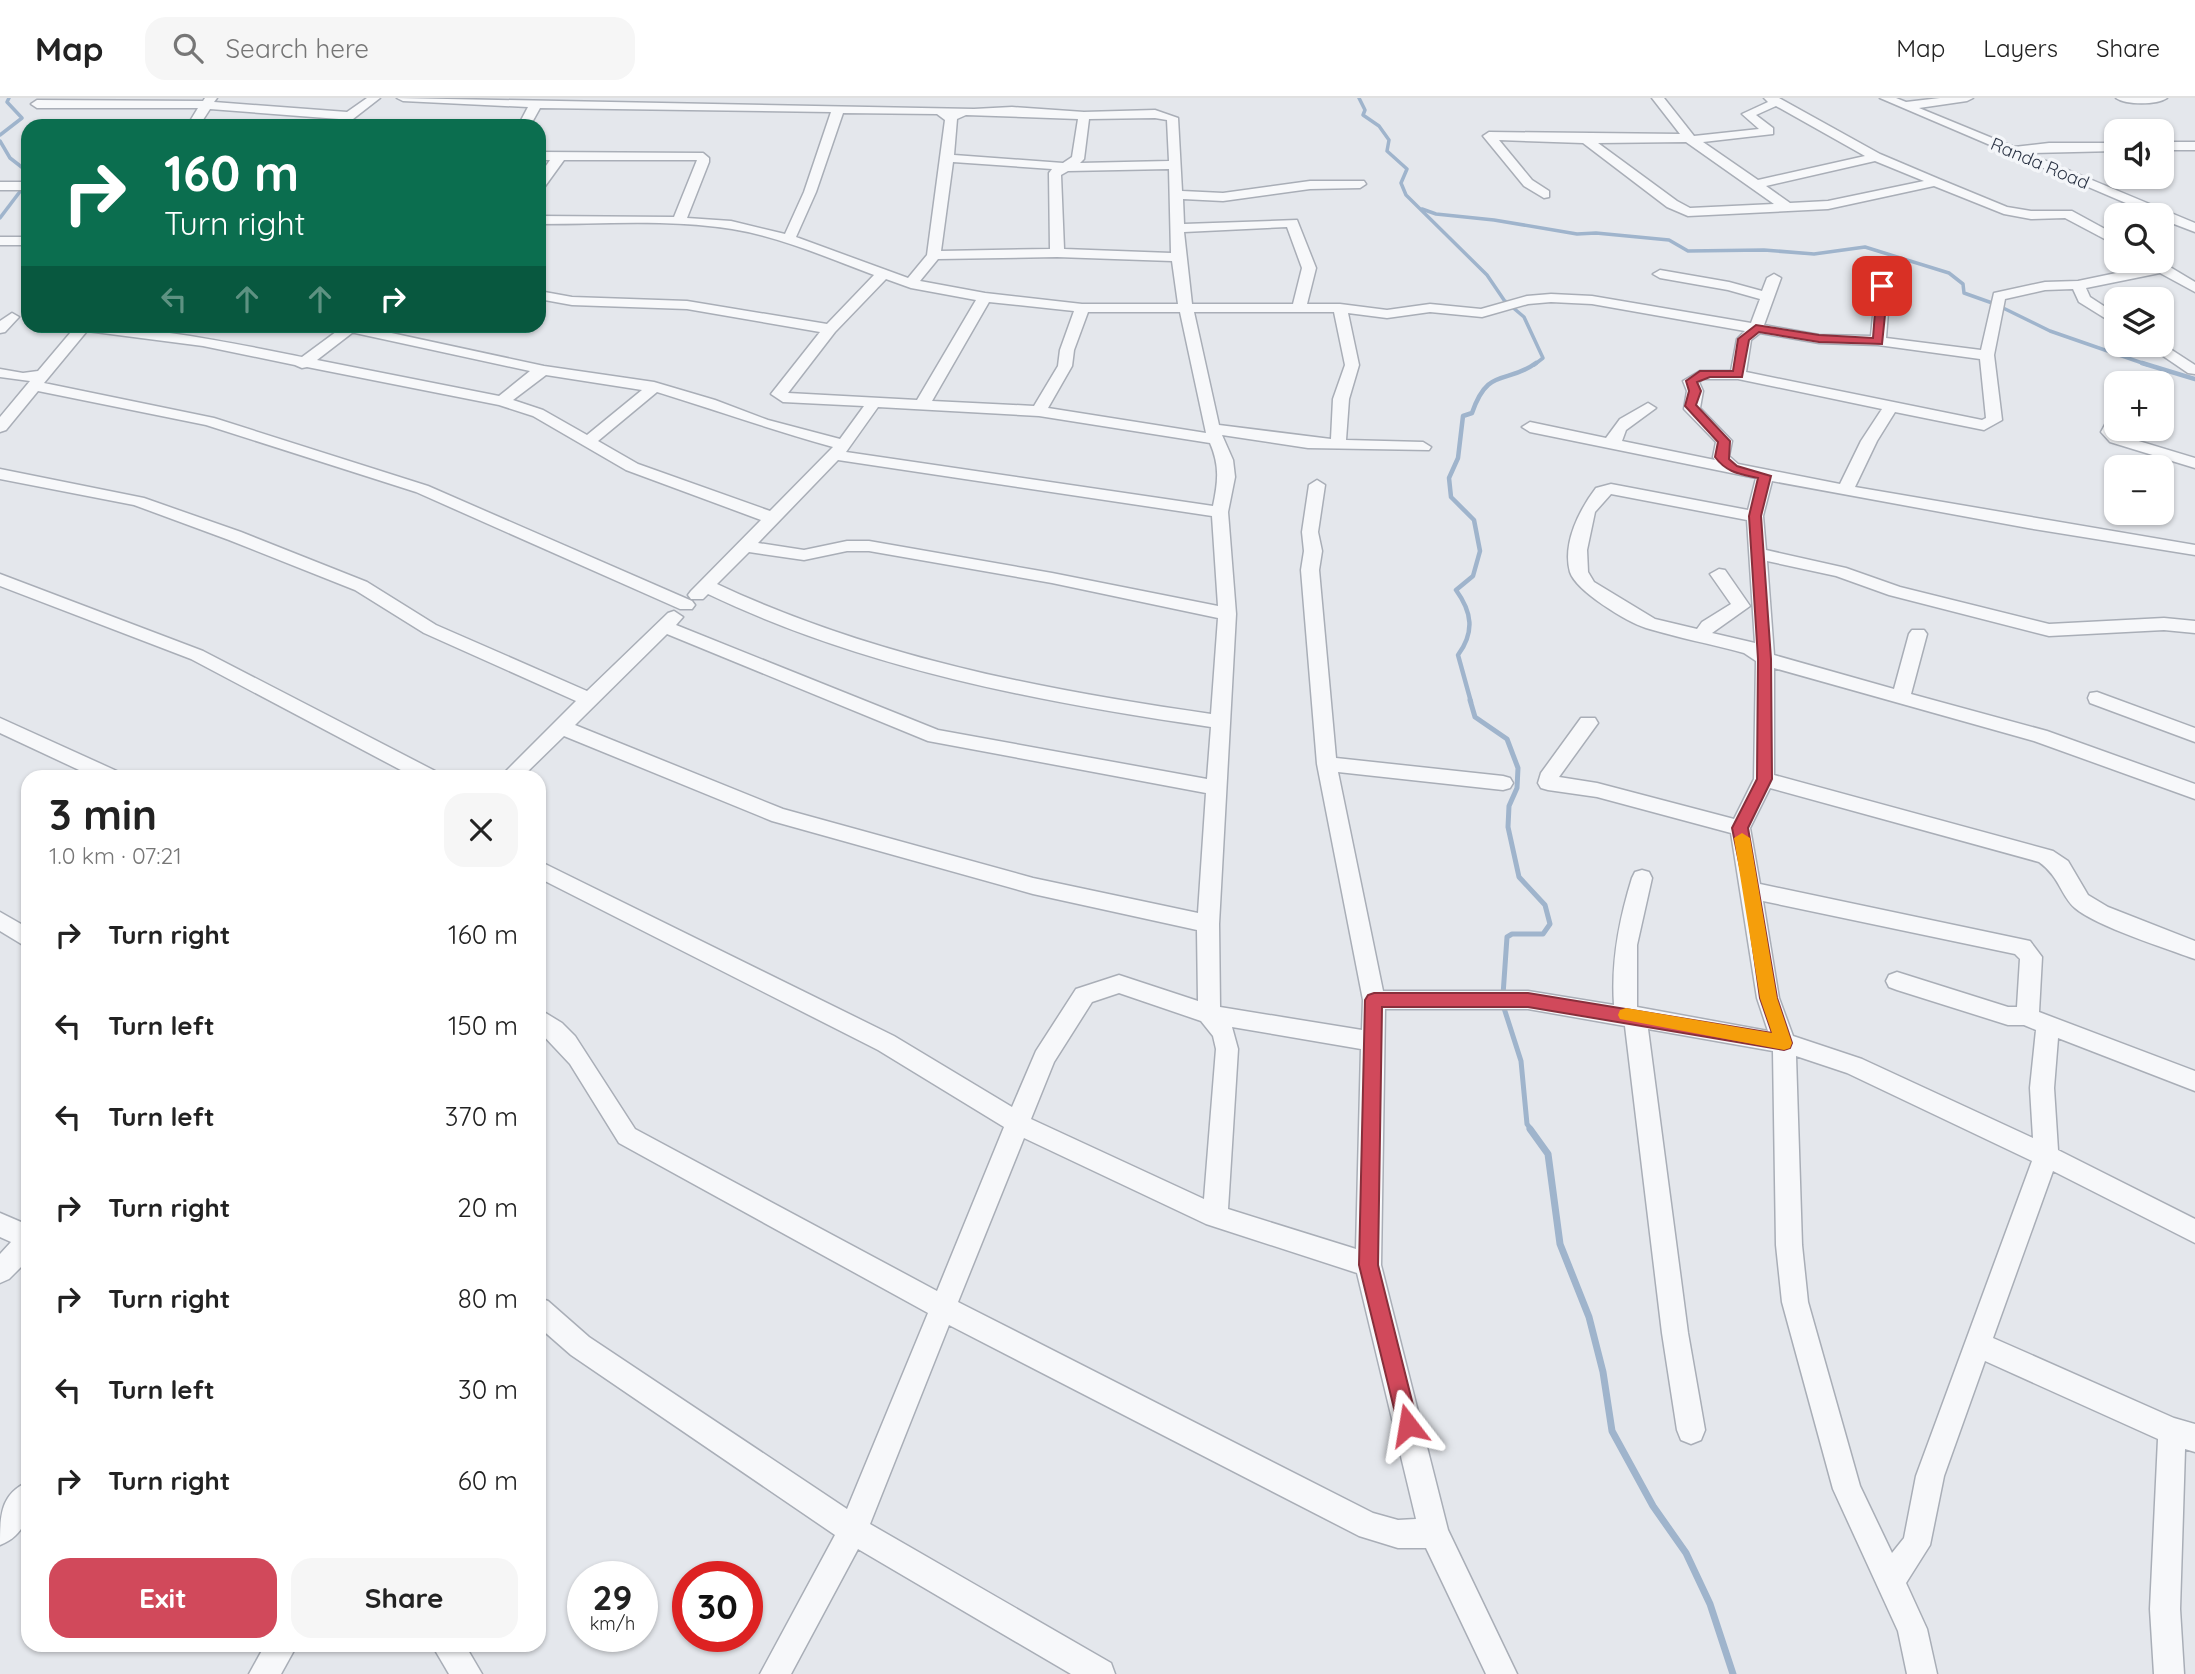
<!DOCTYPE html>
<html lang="en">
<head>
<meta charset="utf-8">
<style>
	:root { --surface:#fff; --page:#f6f6f6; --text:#222; --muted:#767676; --line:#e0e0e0; --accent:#d1495b }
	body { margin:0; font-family:Quicksand,sans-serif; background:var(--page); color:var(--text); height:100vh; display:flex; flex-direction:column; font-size:26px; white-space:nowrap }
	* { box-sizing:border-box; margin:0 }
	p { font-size:23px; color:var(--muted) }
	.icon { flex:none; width:38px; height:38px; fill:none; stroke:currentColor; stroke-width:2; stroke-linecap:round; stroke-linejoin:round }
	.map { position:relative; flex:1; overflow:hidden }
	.details { position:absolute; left:21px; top:672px; width:525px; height:882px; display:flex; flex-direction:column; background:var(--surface); border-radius:21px; box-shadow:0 2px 5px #0004 }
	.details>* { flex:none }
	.hud { position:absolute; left:21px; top:21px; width:525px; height:214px; border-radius:21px; box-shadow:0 2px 5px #0004; background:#0b6e4f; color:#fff; overflow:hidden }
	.controls { position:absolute; left:2104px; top:21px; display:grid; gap:14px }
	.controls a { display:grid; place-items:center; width:70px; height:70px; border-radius:14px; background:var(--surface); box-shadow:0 2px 5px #0004; font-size:35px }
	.speed { position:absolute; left:567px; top:1463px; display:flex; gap:14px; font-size:35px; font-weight:700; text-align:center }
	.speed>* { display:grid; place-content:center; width:91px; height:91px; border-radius:50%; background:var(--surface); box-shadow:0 2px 5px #0004; line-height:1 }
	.speed small { font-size:18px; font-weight:400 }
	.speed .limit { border:10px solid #d22; background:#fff; color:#111 }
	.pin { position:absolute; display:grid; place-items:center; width:60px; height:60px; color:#fff; margin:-30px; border-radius:14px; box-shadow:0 4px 10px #0006 }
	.me { position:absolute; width:77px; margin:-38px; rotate:346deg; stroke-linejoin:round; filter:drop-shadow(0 0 5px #0008) }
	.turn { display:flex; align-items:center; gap:24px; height:147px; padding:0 28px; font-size:32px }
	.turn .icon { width:91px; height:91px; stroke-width:2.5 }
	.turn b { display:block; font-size:49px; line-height:60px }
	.lanes { display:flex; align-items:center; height:66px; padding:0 28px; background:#0003; justify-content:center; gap:35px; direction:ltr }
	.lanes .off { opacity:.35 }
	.round { display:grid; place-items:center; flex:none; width:74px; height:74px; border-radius:21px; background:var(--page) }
	.summary { display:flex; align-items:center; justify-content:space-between; height:119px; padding:0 28px }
	h1 { font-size:42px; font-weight:700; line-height:52px }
	.cta { display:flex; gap:14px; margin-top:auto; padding:14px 28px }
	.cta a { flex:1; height:80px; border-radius:21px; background:var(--accent); color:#fff; font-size:28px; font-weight:700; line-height:80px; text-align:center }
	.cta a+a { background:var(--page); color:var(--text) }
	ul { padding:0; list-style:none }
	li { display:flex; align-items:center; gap:21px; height:91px; padding:0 28px }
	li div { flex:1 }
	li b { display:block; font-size:26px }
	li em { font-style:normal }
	header { display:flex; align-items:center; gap:42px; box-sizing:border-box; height:98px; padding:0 35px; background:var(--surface); border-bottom:2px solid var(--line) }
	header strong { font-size:33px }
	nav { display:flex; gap:38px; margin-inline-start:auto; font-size:24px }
	.search { width:490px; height:63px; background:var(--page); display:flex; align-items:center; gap:18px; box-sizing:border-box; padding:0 24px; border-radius:21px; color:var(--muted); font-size:26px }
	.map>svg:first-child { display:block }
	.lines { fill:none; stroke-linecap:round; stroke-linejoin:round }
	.stream-far3 { stroke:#9fb4cc; stroke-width:3.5 }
	.stream-far2 { stroke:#9fb4cc; stroke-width:4.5 }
	.stream-far1 { stroke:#9fb4cc; stroke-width:5 }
	.stream { stroke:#9fb4cc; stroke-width:7 }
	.minor-casing { stroke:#a9aeb7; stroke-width:3 }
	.minor { fill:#f7f8fa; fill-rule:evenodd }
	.route { fill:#d1495b; stroke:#882f3b; stroke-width:2 }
	.slow { fill:#f59e0b }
	.labels { text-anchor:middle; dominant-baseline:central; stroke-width:7; stroke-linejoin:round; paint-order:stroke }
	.far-street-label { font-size:18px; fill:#2b3445; stroke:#f4f6f9 }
</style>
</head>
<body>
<header>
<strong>Map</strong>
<div class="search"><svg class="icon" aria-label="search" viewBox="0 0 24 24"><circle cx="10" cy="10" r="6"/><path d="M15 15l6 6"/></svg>Search here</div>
<nav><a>Map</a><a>Layers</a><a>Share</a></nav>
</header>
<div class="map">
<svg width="2195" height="1576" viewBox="0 0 2195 1576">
	<rect width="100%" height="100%" fill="#e4e7ec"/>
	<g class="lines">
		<!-- stream-far3 -->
		<g class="stream-far3">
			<polyline points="1359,0 1365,12 1363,17 1379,28 1389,42 1387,53 1407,71 1401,85 1406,97 1487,177 1504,202 1524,219 1543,260 1534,267"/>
			<polyline points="0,37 22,20 7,4 9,0"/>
			<polyline points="0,43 10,60 28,74"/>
			<polyline points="1422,111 1436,116 1494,122 1577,136 1596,135 1669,142 1688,153 1764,152 1814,156 1865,149 1949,175 1963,186 1964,195 1995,206 2050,233 2148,267"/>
			<polyline points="0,120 28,83"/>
		</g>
		<!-- stream-far2 -->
		<g class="stream-far2">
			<polyline points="2142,265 2195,281"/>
			<path d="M1471 604 1458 557C1475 534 1472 514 1456 492L1473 478 1480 453 1474 422 1451 399 1449 380 1458 360 1463 318 1472 315C1488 268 1506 287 1536 265"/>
		</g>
		<!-- stream-far1 -->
		<g class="stream-far1">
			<polyline points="1470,602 1475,619 1507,641 1518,670 1517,690 1509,708 1508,729 1519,779 1545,807 1550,826 1543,836 1512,836 1507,839 1503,897"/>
			<polyline points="1503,907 1521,963 1527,1026 1532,1033"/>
		</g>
		<!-- stream -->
		<polyline class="stream" points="1530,1031 1548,1056 1560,1146 1589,1219 1603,1274 1612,1333 1653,1408 1686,1455 1710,1506 1733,1576"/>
		<!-- minor casing -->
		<g class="minor-casing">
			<g id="minor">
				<polygon points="205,0 217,0 214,4 347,14 367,0 380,0 344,28 334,28 333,26 339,21 210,11 199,28 187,28 198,10 37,10 31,6 37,2 203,3"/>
				<path d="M397 0 974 11 1012 9 1084 14 1155 12 1178 20 1182 93 1223 95 1310 83H1364L1366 86 1360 90 1310 91 1223 103 1183 101 1184 126 1297 122 1316 170 1307 206H1340L1387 212 1430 206 1481 211 1527 198 1551 196 1592 198 1751 225 1760 201 1728 192 1660 180 1653 176 1660 172 1729 184 1762 193 1767 180 1774 176 1781 180 1764 227 1819 237 1871 238 1876 188 1883 184 1890 188 1886 240 1981 252 1994 195 2045 184 2078 183 2150 168 2146 163H2160L2195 184V194L2160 175 2086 190 2090 199 2116 216V227L2079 204 2073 191 2045 192 2005 201 1994 257 2002 322 1984 332 1895 314 1877 343 1855 389 2195 447V457L2028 430 1772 383 1763 418 1766 452 1846 470 1900 489 2049 526 2164 520 2195 523V535L2164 532 2049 538 1889 497 1836 478 1767 463 1774 557 1894 591 1909 536 1912 532H1924L1927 536 1911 596 2047 633 2195 686V701L2034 643 1774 570V677L2053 753 2068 763 2088 797 2108 809 2195 843V861C2167 851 2096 828 2075 810 2061 798 2060 779 2039 764L1770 690 1750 730 1760 786 2030 843 2042 859 2039 914 2195 973V993L2058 940 2054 990 2058 1052 2195 1121V1145L2053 1073 1993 1240 2174 1320 2195 1326V1354L2185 1351 2180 1511 2184 1576H2154L2150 1511 2158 1341 1985 1263 1944 1378 1930 1447 1906 1485 1927 1531 1937 1576H1907L1898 1533 1833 1391 1782 1204 1776 1147 1773 953 1648 931 1688 1235 1705 1332 1701 1342 1691 1346 1681 1342 1677 1332 1662 1235 1625 928 1528 911H1385L1381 1167 1448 1432 1517 1576H1486L1426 1450H1398L1359 1438 949 1227 870 1426 1111 1565 1115 1576H1071L858 1451 791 1576H760L835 1437 571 1257 539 1229V1200L548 1203 589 1239 847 1411 928 1215 619 1045 570 966 539 933V911L562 925 575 938 635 1031 937 1193 1004 1029 878 952 539 780V763L894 938 1012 1009 1036 953 1076 891 1119 877 1198 903 1197 832 1033 796 772 723 564 638 522 679H500L576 603 424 535 355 492 229 442 134 407 0 381V371L144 400 241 434 367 484 436 527 587 593 668 515 674 513 683 519 676 527 938 632 1207 681 1211 629C1040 604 865 571 708 496L703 501H691L688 497 691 493 761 422 626 372 533 318 499 307 307 269 302 270 295 267 203 248 87 233 44 285 214 320 428 388 692 503 695 507 692 511H680L416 394 206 327 38 293 6 332 0 334V319L30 283 0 279V271L23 275 38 273 76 228C152 228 227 244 302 259L344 228H359L544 268 654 284 715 302 768 322 840 341 864 308 783 304 771 296 820 234 687 211 572 207 539 201V193L572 199 687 203 827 226 874 177C828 160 781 139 732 131 669 121 602 126 539 126V118L674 119 697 62H564L543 91 539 92V78L550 62H539V54L703 55 709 60V64L687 120 731 123 785 136 804 94 831 14 540 10 530 28H518L528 9 403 3ZM843 15 937 16 945 22 927 157 908 180 796 139 816 94ZM966 17 1078 21 1072 59 1063 65 954 57 957 21ZM1155 20 1167 22 1169 63 1080 65 1084 61 1089 21ZM953 64 1052 71 1049 75 1050 151 941 153ZM1169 71 1171 155 1064 151 1061 77 1068 73ZM1287 129 1302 170 1293 206H1192L1184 134ZM1057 159 1172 163 1178 206H1082L985 195 920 183 938 161ZM886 181 911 190 976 202 917 302 788 295 835 234ZM989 204 1074 213 1060 252 1058 268 1034 308 932 303ZM1551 204 1592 206 1745 233 1737 241 1731 273H1700L1683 283 1687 293 1684 311 1716 344 1713 359 1715 362 1622 343 1626 332 1656 310 1648 305 1620 321 1606 340 1530 324 1522 329 1530 334 1756 380 1748 412 1611 386 1596 390C1580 411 1562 445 1570 474 1576 493 1627 524 1646 530 1679 540 1711 546 1744 555L1756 563 1754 681 1734 721 1597 685 1559 679 1598 625 1595 620H1581L1541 675 1538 685 1541 690 1548 692 1597 699 1731 735 1757 900 1768 933 1637 909V847L1652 780 1649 774 1642 772 1635 774 1632 780C1619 822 1611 863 1614 907L1528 893H1383L1338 674 1503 692 1510 690 1513 685 1510 680 1503 678 1336 660 1319 472 1322 453 1318 434 1325 387 1317 382 1309 387 1302 434 1304 453 1301 472 1317 666 1363 902 1362 932 1220 909 1219 826 1236 516 1228 414 1235 379 1233 362 1222 337 1308 350 1429 352 1431 349 1423 344 1346 342 1349 301 1359 267 1348 215 1387 220 1430 214 1482 219 1528 206ZM1088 214H1180L1206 335 1048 310 1072 268 1074 252ZM1194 214H1334L1345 267 1333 301 1331 341 1219 327ZM352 235H355L530 273 499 298 317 262ZM1760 235 1819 245 1878 247 1980 261 1986 320 1982 322 1746 274 1751 242ZM546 277 642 292 587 337 543 312 513 302ZM1703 281H1738L1882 311 1861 343 1840 386 1738 366 1729 358 1732 343 1700 310 1703 293 1699 284ZM657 294C716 312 774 333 833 349L770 413 638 366 598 343ZM878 309 1039 318 1210 345C1220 368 1218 384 1213 408L846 354ZM838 362 1212 418 1218 508 1052 475 869 443H847L804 452 758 445ZM1611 396 1747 422 1755 545 1712 535 1750 508 1725 472 1719 471 1710 476 1731 506 1702 524 1697 531 1655 521 1594 484 1588 474 1587 452 1595 414ZM847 453H869L1052 485 1218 520 1211 616C1043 592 872 559 717 486L749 454 804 462ZM667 536 928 643 1206 695 1198 815 1033 780 783 711 575 627ZM1763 803 2015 856 2020 861 2017 909H2008L1897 874 1889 877 1886 883 1889 889 1897 892 2008 927H2024L2036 932 2030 990 2033 1040 1862 961 1793 938 1779 900ZM1119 895 1201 923 1213 938 1216 951 1204 1101 1031 1021 1054 964 1092 904ZM1232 929 1361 951 1356 1151 1228 1111 1238 951ZM1796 958 1847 975 2032 1063 1916 1378 1904 1440 1892 1455 1860 1388 1808 1204 1802 1147ZM1024 1040 1206 1126 1357 1175 1416 1421 1398 1422 1373 1415 958 1204Z"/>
				<path d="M1652 0H1664L1694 38 1759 31 1742 16 1768 4 1764 0H1779L1880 56 1939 81 2007 109 2031 113H2072L2116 137V147L2065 120 2031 121 2004 116 1934 88 1828 111 1688 118 1667 109 1583 45 1499 42 1532 82 1549 93V99L1544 100 1524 88 1483 38 1489 34 1680 36ZM1776 8 1865 58 1758 82 1703 44 1773 36V30L1756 17ZM1686 44 1774 106 1690 110 1677 103 1598 45ZM1875 63 1924 83 1828 103 1790 105 1766 88Z"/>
				<polygon points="1880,0 1896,0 1906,4 1940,0 1973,0 1967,3 1919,10 2014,49 2049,45 2116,45 2116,53 2027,55 2195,125 2195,134 2161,121 2161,117 2154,117"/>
				<path d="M2116 0H2167C2157 7 2126 7 2116 0Z"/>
				<rect x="2161" y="44" width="34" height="8"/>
				<rect x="0" y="84" width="28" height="8"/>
				<rect x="0" y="139" width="28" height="8"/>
				<polygon points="12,215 19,219 5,234 0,235 0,223"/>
				<polygon points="2161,245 2195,267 2195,276 2188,275 2147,247"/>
				<polygon points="2136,275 2143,279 2139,285 2125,285 2131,276"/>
				<polygon points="2116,314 2116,331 2122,338 2195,360 2195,370 2110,344 2101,334 2111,316"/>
				<polygon points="0,476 203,553 437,674 440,679 414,679 191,561 0,488"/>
				<polygon points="2097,594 2195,630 2195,644 2090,605 2088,600 2090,595"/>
				<polygon points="0,620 119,674 122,679 94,679 0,635"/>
				<polygon points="0,814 28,830 28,850 0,833"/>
				<polygon points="0,1115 28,1127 28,1162 9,1181 0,1185 0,1156 11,1144 0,1139"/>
				<path d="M28 1384C28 1412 30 1435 0 1447 0 1419 0 1396 28 1384Z"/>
				<polygon points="265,1547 297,1547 281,1576 249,1576"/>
				<polygon points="432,1547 465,1547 482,1576 449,1576"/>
			</g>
		</g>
		<!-- minor -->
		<use href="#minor" class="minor"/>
	</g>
	<!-- route -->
	<path class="route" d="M1882 185 1888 188 1882 246 1819 244 1759 234 1749 242 1742 279H1710L1697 284 1701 293 1696 307 1730 343 1729 361 1737 368 1771 378 1761 418 1771 561 1772 681 1748 730 1777 900 1792 945 1790 950 1784 952 1528 909H1382L1378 1167 1418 1327 1415 1335 1408 1338 1400 1335 1359 1167 1365 902 1368 897 1374 895H1528L1772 935 1760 900 1745 793 1732 730 1757 681 1758 561 1749 418 1758 380C1740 376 1727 375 1715 359L1718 344 1685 308 1689 293 1686 283 1700 273H1733L1738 241 1756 227 1819 237 1873 240 1877 188Z"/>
	<!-- slow -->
	<polygon class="slow" points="1742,735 1750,740 1777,900 1792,945 1790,950 1784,952 1620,921 1618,917 1620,912 1626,910 1772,935 1760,900 1734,740"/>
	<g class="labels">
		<!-- far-street labels -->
		<g class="far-street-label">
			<text transform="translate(2040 65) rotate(23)">Randa Road</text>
		</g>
	</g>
</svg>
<div class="controls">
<a><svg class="icon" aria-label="sound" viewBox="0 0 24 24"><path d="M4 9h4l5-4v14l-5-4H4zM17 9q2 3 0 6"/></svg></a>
<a><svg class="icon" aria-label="search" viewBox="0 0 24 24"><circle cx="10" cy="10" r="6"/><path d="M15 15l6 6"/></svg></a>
<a><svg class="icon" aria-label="layers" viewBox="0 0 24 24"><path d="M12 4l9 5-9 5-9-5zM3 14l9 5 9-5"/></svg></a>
<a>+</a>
<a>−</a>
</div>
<div class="speed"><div>29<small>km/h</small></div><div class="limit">30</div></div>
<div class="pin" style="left:1882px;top:188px;background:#d93025"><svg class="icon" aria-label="arrive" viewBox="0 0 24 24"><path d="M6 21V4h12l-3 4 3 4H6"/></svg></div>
<svg class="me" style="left:1408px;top:1327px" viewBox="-20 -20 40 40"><path d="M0-17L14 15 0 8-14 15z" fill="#d1495b" stroke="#fff" stroke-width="4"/></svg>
<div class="hud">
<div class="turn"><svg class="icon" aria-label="right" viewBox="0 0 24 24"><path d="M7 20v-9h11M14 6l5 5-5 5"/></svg><div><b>160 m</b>Turn right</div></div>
<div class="lanes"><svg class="icon off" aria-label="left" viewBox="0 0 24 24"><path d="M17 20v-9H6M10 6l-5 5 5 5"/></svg><svg class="icon off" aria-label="ahead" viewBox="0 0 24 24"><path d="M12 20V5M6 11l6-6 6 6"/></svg><svg class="icon off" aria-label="ahead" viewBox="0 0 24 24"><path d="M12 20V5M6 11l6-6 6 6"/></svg><svg class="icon" aria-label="right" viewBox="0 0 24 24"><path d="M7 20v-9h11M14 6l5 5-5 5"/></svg></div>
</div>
<section class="details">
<div class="summary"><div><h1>3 min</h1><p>1.0 km · 07:21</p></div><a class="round"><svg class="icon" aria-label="close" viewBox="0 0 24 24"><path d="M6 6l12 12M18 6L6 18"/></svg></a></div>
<ul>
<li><svg class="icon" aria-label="right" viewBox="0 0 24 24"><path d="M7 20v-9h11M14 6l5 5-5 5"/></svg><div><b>Turn right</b></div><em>160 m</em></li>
<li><svg class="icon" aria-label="left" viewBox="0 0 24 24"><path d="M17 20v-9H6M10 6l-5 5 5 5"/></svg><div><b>Turn left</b></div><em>150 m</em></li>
<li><svg class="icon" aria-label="left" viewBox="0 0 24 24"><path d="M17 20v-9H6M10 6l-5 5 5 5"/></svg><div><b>Turn left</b></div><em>370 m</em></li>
<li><svg class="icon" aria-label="right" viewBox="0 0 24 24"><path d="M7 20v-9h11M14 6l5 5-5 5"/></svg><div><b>Turn right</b></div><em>20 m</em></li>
<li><svg class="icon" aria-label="right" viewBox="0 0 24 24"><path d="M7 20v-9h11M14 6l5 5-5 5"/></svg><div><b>Turn right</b></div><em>80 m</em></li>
<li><svg class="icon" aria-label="left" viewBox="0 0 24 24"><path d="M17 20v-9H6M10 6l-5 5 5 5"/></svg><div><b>Turn left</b></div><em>30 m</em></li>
<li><svg class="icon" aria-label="right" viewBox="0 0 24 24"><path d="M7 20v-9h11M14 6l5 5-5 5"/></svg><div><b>Turn right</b></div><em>60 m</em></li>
</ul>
<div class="cta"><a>Exit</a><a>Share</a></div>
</section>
</div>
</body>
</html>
